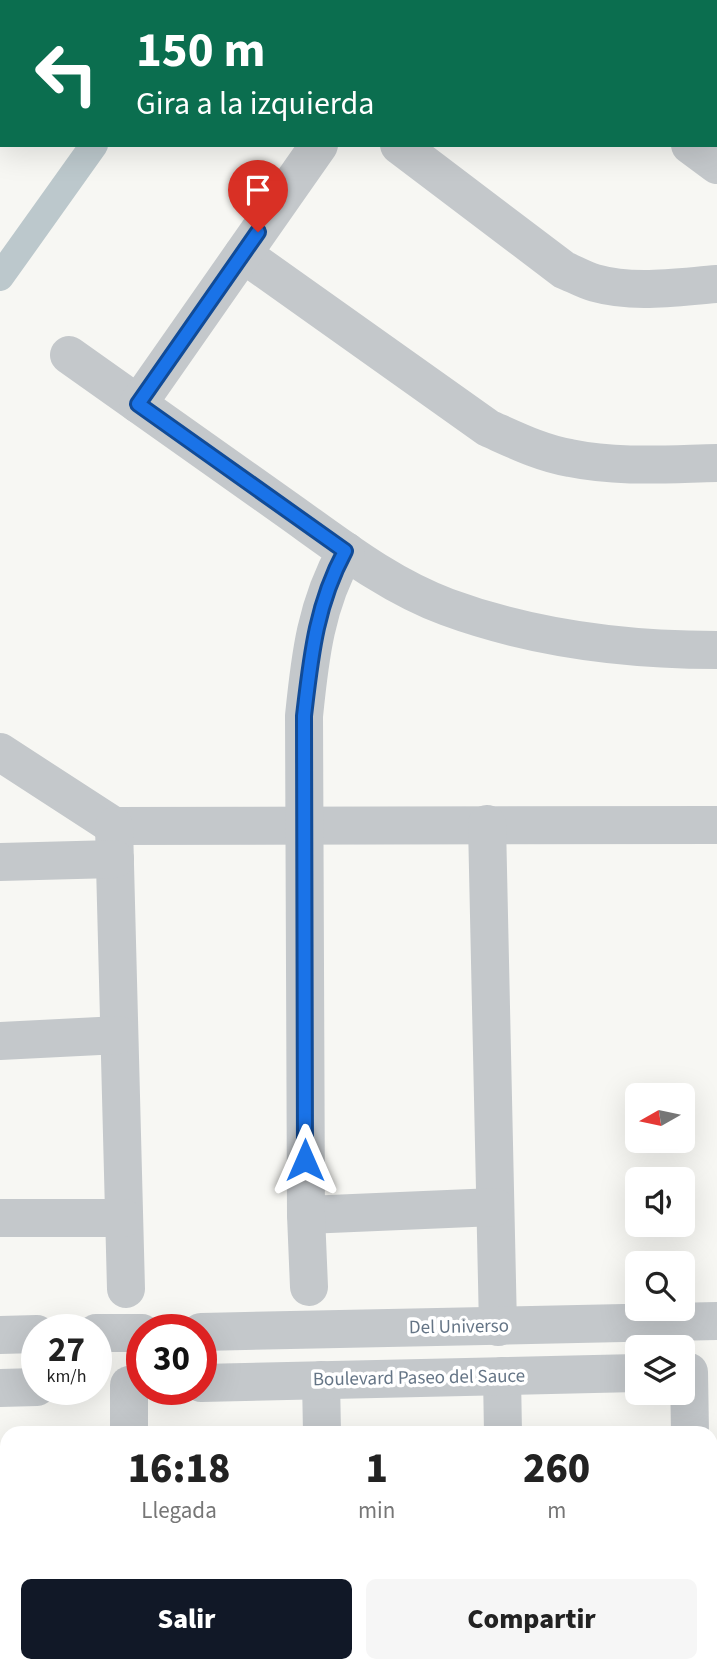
<!DOCTYPE html>
<html lang="es">
<head>
<meta charset="utf-8">
<style>
	:root { --surface:#fff; --page:#f6f6f6; --text:#222; --muted:#767676; --accent:#111827 }
	body { margin:0; font-family:"Source Sans 3",sans-serif; background:var(--page); color:var(--text); height:100vh; display:flex; flex-direction:column; font-size:26px; white-space:nowrap }
	* { box-sizing:border-box; margin:0 }
	p { font-size:23px; color:var(--muted) }
	.icon { flex:none; width:38px; height:38px; fill:none; stroke:currentColor; stroke-width:2; stroke-linecap:round; stroke-linejoin:round }
	.map { position:relative; flex:1; overflow:hidden }
	.side { position:absolute; left:0px; top:1426px; width:718px; height:247px; display:flex; flex-direction:column; background:var(--surface); border-radius:21px 21px 0 0; box-shadow:0 7px 28px #0002 }
	.side>* { flex:none }
	.banner { position:absolute; left:0px; top:0px; width:718px; height:147px; box-shadow:0 7px 28px #0002; background:#0b6e4f; color:#fff; overflow:hidden }
	.needle { width:46px; rotate:261deg }
	.tools { position:absolute; left:625px; top:1083px; display:grid; gap:14px }
	.tools a { display:grid; place-items:center; width:70px; height:70px; border-radius:10px; background:var(--surface); box-shadow:0 7px 28px #0002; font-size:35px }
	.speed { position:absolute; left:21px; top:1314px; display:flex; gap:14px; font-size:35px; font-weight:700; text-align:center }
	.speed>* { display:grid; place-content:center; width:91px; height:91px; border-radius:50%; background:var(--surface); box-shadow:0 7px 28px #0002; line-height:1 }
	.speed small { font-size:18px; font-weight:400 }
	.speed .limit { border:10px solid #d22; background:#fff; color:#111 }
	.pin { position:absolute; display:grid; place-items:center; width:60px; height:60px; color:#fff; margin:-72px -30px; border-radius:50% 50% 50% 0; rotate:-45deg; box-shadow:0 0 7px #0007 }
	.pin .icon { rotate:45deg }
	.me { position:absolute; width:77px; margin:-38px; rotate:0deg; stroke-linejoin:round; filter:drop-shadow(0 0 5px #0008) }
	.turn { display:flex; align-items:center; gap:24px; height:147px; padding:0 21px; font-size:32px }
	.turn .icon { width:91px; height:91px; stroke-width:2.5 }
	.turn b { display:block; font-size:49px; line-height:60px }
	.eta { display:flex; justify-content:space-evenly; align-items:center; height:119px; text-align:center }
	.eta b { font-size:42px; font-weight:800; line-height:49px }
	.action { display:flex; gap:14px; margin-top:auto; padding:14px 21px }
	.action a { flex:1; height:80px; border-radius:10px; background:var(--accent); color:#fff; font-size:28px; font-weight:800; line-height:80px; text-align:center }
	.action a+a { background:var(--page); color:var(--text) }
	.map>svg:first-child { display:block }
	.lines { fill:none; stroke-linecap:round; stroke-linejoin:round }
	.canal { stroke:#bcc8cc; stroke-width:28 }
	.minor { stroke:#c4c8cb; stroke-width:38 }
	.route-casing { stroke:#114b97; stroke-width:18 }
	.route { stroke:#1a73e8; stroke-width:12 }
	.labels { text-anchor:middle; dominant-baseline:central; stroke-width:7; stroke-linejoin:round; paint-order:stroke }
	.street-label { font-size:19px; fill:#657586; stroke:#fff }
</style>
</head>
<body>
<div class="map">
<svg width="717" height="1672" viewBox="0 0 717 1672">
	<rect width="100%" height="100%" fill="#f7f7f3"/>
	<g class="lines">
		<!-- canal -->
		<g class="canal">
			<polyline points="197,2 198,0"/>
			<polyline points="0,277 94,145"/>
		</g>
		<!-- minor -->
		<g class="minor">
			<polyline points="491,0 494,2"/>
			<polyline points="420,2 421,0"/>
			<path d="M399 145 564 270C574 274 584 280 595 283 634 294 677 287 717 284"/>
			<polyline points="690,145 717,165"/>
			<path d="M243 254 488 428C515 440 541 453 570 458 618 468 668 464 717 463"/>
			<path d="M69 355C141 406 213 457 285 508 336 544 387 585 447 607 534 639 625 650 717 650"/>
			<polyline points="138,404 319,145"/>
			<polyline points="0,752 114,826 717,825"/>
			<polyline points="487,824 498,1327"/>
			<polyline points="114,826 126,1289"/>
			<polyline points="0,862 115,859"/>
			<polyline points="0,1041 119,1035"/>
			<polyline points="306,1215 495,1207"/>
			<polyline points="0,1218 124,1218"/>
			<path d="M309 1287 306 1215 304 716C310 656 316 604 346 551"/>
			<polyline points="201,1332 717,1321"/>
			<polyline points="96,1333 142,1333"/>
			<polyline points="0,1335 37,1334"/>
			<polyline points="689,1372 690,1433"/>
			<polyline points="502,1376 503,1433"/>
			<polyline points="321,1380 322,1433"/>
			<polyline points="201,1383 637,1373"/>
			<polyline points="129,1385 129,1433"/>
			<polyline points="0,1388 37,1387"/>
			<polyline points="129,1666 129,1672"/>
			<polyline points="323,1666 323,1672"/>
			<polyline points="508,1666 508,1672"/>
			<polyline points="693,1666 693,1672"/>
		</g>
	</g>
	<g class="lines">
		<!-- route casing -->
		<g class="route-casing">
			<path id="route" d="M258 232 138 404 345 551C316 605 311 656 304 716L305 1160"/>
		</g>
		<!-- route -->
		<use href="#route" class="route"/>
	</g>
	<g class="labels">
		<!-- street labels -->
		<g class="street-label">
			<text transform="translate(459 1327) rotate(-1)">Del Universo</text>
			<text transform="translate(419 1378) rotate(-1)">Boulevard Paseo del Sauce</text>
		</g>
	</g>
</svg>
<div class="tools">
<a><svg class="needle" viewBox="-14 -14 28 28"><path d="M0-13l5 13h-10z" fill="#e53935"/><path d="M0 13l5-13h-10z" fill="#767676"/></svg></a>
<a><svg class="icon" aria-label="sound" viewBox="0 0 24 24"><path d="M4 9h4l5-4v14l-5-4H4zM17 9q2 3 0 6"/></svg></a>
<a><svg class="icon" aria-label="search" viewBox="0 0 24 24"><circle cx="10" cy="10" r="6"/><path d="M15 15l6 6"/></svg></a>
<a><svg class="icon" aria-label="layers" viewBox="0 0 24 24"><path d="M12 4l9 5-9 5-9-5zM3 14l9 5 9-5"/></svg></a>
</div>
<div class="speed"><div>27<small>km/h</small></div><div class="limit">30</div></div>
<div class="pin" style="left:258px;top:232px;background:#d93025"><svg class="icon" aria-label="arrive" viewBox="0 0 24 24"><path d="M6 21V4h12l-3 4 3 4H6"/></svg></div>
<svg class="me" style="left:305px;top:1160px" viewBox="-20 -20 40 40"><path d="M0-17L14 15 0 8-14 15z" fill="#1a73e8" stroke="#fff" stroke-width="4"/></svg>
<div class="banner">
<div class="turn"><svg class="icon" aria-label="left" viewBox="0 0 24 24"><path d="M17 20v-9H6M10 6l-5 5 5 5"/></svg><div><b>150 m</b>Gira a la izquierda</div></div>
</div>
<section class="side">
<div class="eta">
<div><b>16:18</b><p>Llegada</p></div>
<div><b>1</b><p>min</p></div>
<div><b>260</b><p>m</p></div>
</div>
<div class="action"><a>Salir</a><a>Compartir</a></div>
</section>
</div>
</body>
</html>
